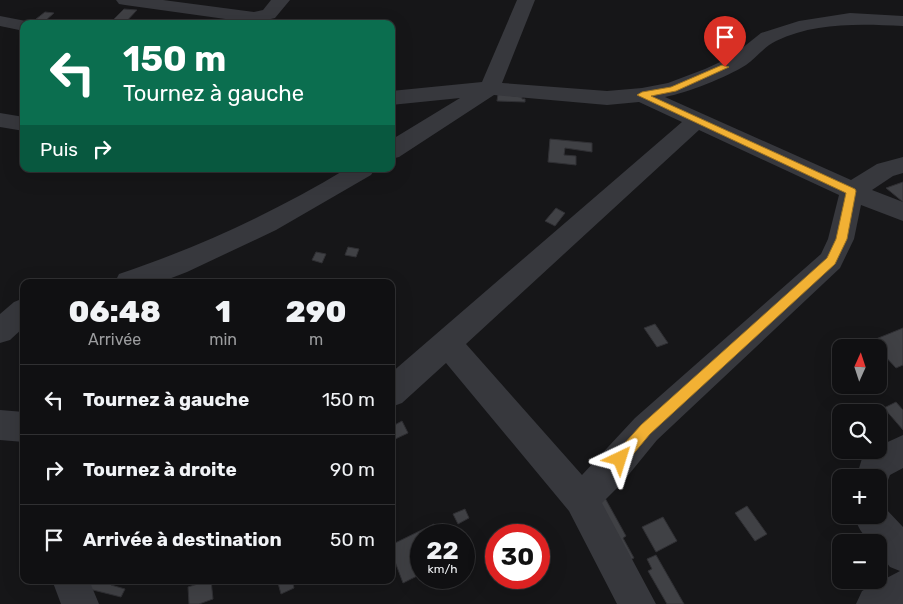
<!DOCTYPE html>
<html lang="fr">
<head>
<meta charset="utf-8">
<style>
	:root { --surface:#101012; --page:#19191b; --text:#f1f3f6; --muted:#9c9d9f; --line:#303032 }
	body { margin:0; font-family:Rubik,sans-serif; background:var(--page); color:var(--text); height:100vh; display:flex; flex-direction:column; font-size:19px; white-space:nowrap }
	* { box-sizing:border-box; margin:0 }
	p { font-size:16px; color:var(--muted) }
	.icon { flex:none; width:28px; height:28px; fill:none; stroke:currentColor; stroke-width:2; stroke-linecap:round; stroke-linejoin:round }
	.map { position:relative; flex:1; overflow:hidden }
	.side { position:absolute; left:20px; top:279px; width:375px; height:305px; display:flex; flex-direction:column; background:var(--surface); border-radius:10px; box-shadow:0 5px 20px #0002,0 0 0 1px var(--line) }
	.side>* { flex:none }
	.hud { position:absolute; left:20px; top:20px; width:375px; height:152px; border-radius:10px; box-shadow:0 5px 20px #0002,0 0 0 1px var(--line); background:#0b6e4f; color:#fff; overflow:hidden }
	.needle { width:32px; rotate:3deg }
	.buttons { position:absolute; left:832px; top:339px; display:grid; gap:10px }
	.buttons a { display:grid; place-items:center; width:55px; height:55px; border-radius:10px; background:var(--surface); box-shadow:0 5px 20px #0002,0 0 0 1px var(--line); font-size:25px }
	.speed { position:absolute; left:410px; top:524px; display:flex; gap:10px; font-size:25px; font-weight:700; text-align:center }
	.speed>* { display:grid; place-content:center; width:65px; height:65px; border-radius:50%; background:var(--surface); box-shadow:0 5px 20px #0002,0 0 0 1px var(--line); line-height:1 }
	.speed small { font-size:12px; font-weight:400 }
	.speed .limit { border:8px solid #d22; background:#fff; color:#111 }
	.pin { position:absolute; display:grid; place-items:center; width:42px; height:42px; color:#fff; margin:-51px -21px; border-radius:50% 50% 50% 0; rotate:-45deg; box-shadow:0 0 5px #0007 }
	.pin .icon { rotate:45deg }
	.me { position:absolute; width:55px; margin:-28px; rotate:41deg; stroke-linejoin:round; filter:drop-shadow(0 0 4px #0008) }
	.turn { display:flex; align-items:center; gap:18px; height:105px; padding:0 20px; font-size:22px }
	.turn .icon { width:65px; height:65px; stroke-width:2.5 }
	.turn b { display:block; font-size:35px; line-height:42px }
	.then { display:flex; align-items:center; height:48px; padding:0 20px; background:#0003; gap:10px; font-size:19px }
	.eta { display:flex; justify-content:space-evenly; align-items:center; height:85px; text-align:center }
	.eta b { font-size:30px; font-weight:800; line-height:35px }
	ul { padding:0; list-style:none }
	li { display:flex; align-items:center; gap:15px; height:70px; padding:0 20px; border-top:1px solid var(--line) }
	li div { flex:1 }
	li b { display:block; font-size:19px }
	li em { font-style:normal }
	.map>svg:first-child { display:block }
	.building { fill:#404145; stroke:#303034 }
	.lines { fill:none; stroke-linecap:round; stroke-linejoin:round }
	.minor { fill:#37383d; fill-rule:evenodd }
	.route { fill:#f2b134; stroke:#9d7322 }
</style>
</head>
<body>
<div class="map">
<svg width="903" height="604" viewBox="0 0 903 604">
	<rect width="100%" height="100%" fill="#161618"/>
	<!-- building -->
	<g class="building">
		<polygon points="124,9 137,10 124,24 110,23"/>
		<polygon points="45,12 54,13 45,21 36,19"/>
		<polygon points="498,94 522,97 522,99 525,99 525,102 497,101"/>
		<polygon points="550,139 592,143 592,152 565,148 564,155 576,156 576,165 548,162"/>
		<polygon points="903,182 903,202 886,188"/>
		<polygon points="556,208 565,213 555,226 545,221"/>
		<polygon points="348,247 359,249 356,257 345,255"/>
		<polygon points="316,252 326,254 322,263 312,260"/>
		<polygon points="655,324 668,343 657,347 644,328"/>
		<polygon points="903,328 903,365 896,368 871,341"/>
		<polygon points="896,402 903,410 903,430 884,408"/>
		<polygon points="402,421 408,433 391,441 391,427"/>
		<polygon points="605,498 626,536 623,538 634,558 619,565 587,507"/>
		<polygon points="747,506 767,534 755,541 735,513"/>
		<polygon points="465,509 469,518 458,524 453,514"/>
		<polygon points="663,517 677,541 656,552 642,527"/>
		<polygon points="434,524 438,535 421,535 421,574 403,583 391,551 391,545"/>
		<polygon points="656,555 684,604 667,604 648,571 652,569 647,559"/>
		<polygon points="81,580 114,580 111,585 125,589 121,597 77,586"/>
		<polygon points="211,580 213,599 199,604 189,604 188,587"/>
		<polygon points="283,580 292,580 294,588 281,594 278,583"/>
	</g>
	<g class="lines">
		<!-- minor -->
		<g class="minor">
			<polygon points="116,0 163,0 254,12 263,10 271,0 290,0 275,18 254,23 125,5 119,4"/>
			<path d="M517 0H535L502 83 607 91 642 88 668 83 705 69 731 57 761 33 799 21 850 13 903 16V26C861 24 815 22 776 41 765 46 756 58 746 65 727 77 687 93 665 97L851 180 877 164 903 157V173L893 176 872 190 903 202V221L861 205 854 239 840 268 657 440 621 484 602 503 656 604H617L569 511 446 363 402 403 391 407V373L682 122 639 102 607 105 494 95 399 157 391 159V140L460 98 391 105V91L482 82ZM699 130 839 195 828 239 821 254 635 418 582 475 466 344Z"/>
			<polygon points="0,16 31,22 32,24 24,24 24,31 0,26"/>
			<polygon points="0,113 24,117 24,131 0,127"/>
			<path d="M346 169H375L371 175 276 230 187 272 161 282H115L119 274C199 247 273 213 346 169Z"/>
			<polygon points="24,298 24,327 10,340 0,343 0,314 14,302"/>
			<polygon points="0,410 24,412 24,442 0,440"/>
			<polygon points="903,435 903,468 890,475 884,490 879,492 879,478 856,478 864,452 869,450 879,450 879,446"/>
			<path d="M879 501 883 503 885 508 903 527V604H856L862 591 900 571 890 567 879 553V542H870C862 534 857 526 854 515H879Z"/>
			<polygon points="52,580 89,580 99,604 61,604"/>
		</g>
	</g>
	<!-- route -->
	<polygon class="route" points="722,65 729,67 676,91 651,96 855,189 856,191 847,239 835,264 650,434 625,464 620,465 615,464 613,459 615,454 641,425 827,258 836,239 846,193 637,95 642,92 671,87"/>
</svg>
<div class="buttons">
<a><svg class="needle" viewBox="-14 -14 28 28"><path d="M0-13l5 13h-10z" fill="#e53935"/><path d="M0 13l5-13h-10z" fill="#9c9d9f"/></svg></a>
<a><svg class="icon" aria-label="search" viewBox="0 0 24 24"><circle cx="10" cy="10" r="6"/><path d="M15 15l6 6"/></svg></a>
<a>+</a>
<a>−</a>
</div>
<div class="speed"><div>22<small>km/h</small></div><div class="limit">30</div></div>
<div class="pin" style="left:725px;top:67px;background:#d93025"><svg class="icon" aria-label="arrive" viewBox="0 0 24 24"><path d="M6 21V4h12l-3 4 3 4H6"/></svg></div>
<svg class="me" style="left:620px;top:459px" viewBox="-20 -20 40 40"><path d="M0-17L14 15 0 8-14 15z" fill="#f2b134" stroke="#fff" stroke-width="4"/></svg>
<div class="hud">
<div class="turn"><svg class="icon" aria-label="left" viewBox="0 0 24 24"><path d="M17 20v-9H6M10 6l-5 5 5 5"/></svg><div><b>150 m</b>Tournez à gauche</div></div>
<div class="then">Puis<svg class="icon" aria-label="right" viewBox="0 0 24 24"><path d="M7 20v-9h11M14 6l5 5-5 5"/></svg></div>
</div>
<section class="side">
<div class="eta">
<div><b>06:48</b><p>Arrivée</p></div>
<div><b>1</b><p>min</p></div>
<div><b>290</b><p>m</p></div>
</div>
<ul>
<li><svg class="icon" aria-label="left" viewBox="0 0 24 24"><path d="M17 20v-9H6M10 6l-5 5 5 5"/></svg><div><b>Tournez à gauche</b></div><em>150 m</em></li>
<li><svg class="icon" aria-label="right" viewBox="0 0 24 24"><path d="M7 20v-9h11M14 6l5 5-5 5"/></svg><div><b>Tournez à droite</b></div><em>90 m</em></li>
<li><svg class="icon" aria-label="arrive" viewBox="0 0 24 24"><path d="M6 21V4h12l-3 4 3 4H6"/></svg><div><b>Arrivée à destination</b></div><em>50 m</em></li>
</ul>
</section>
</div>
</body>
</html>
